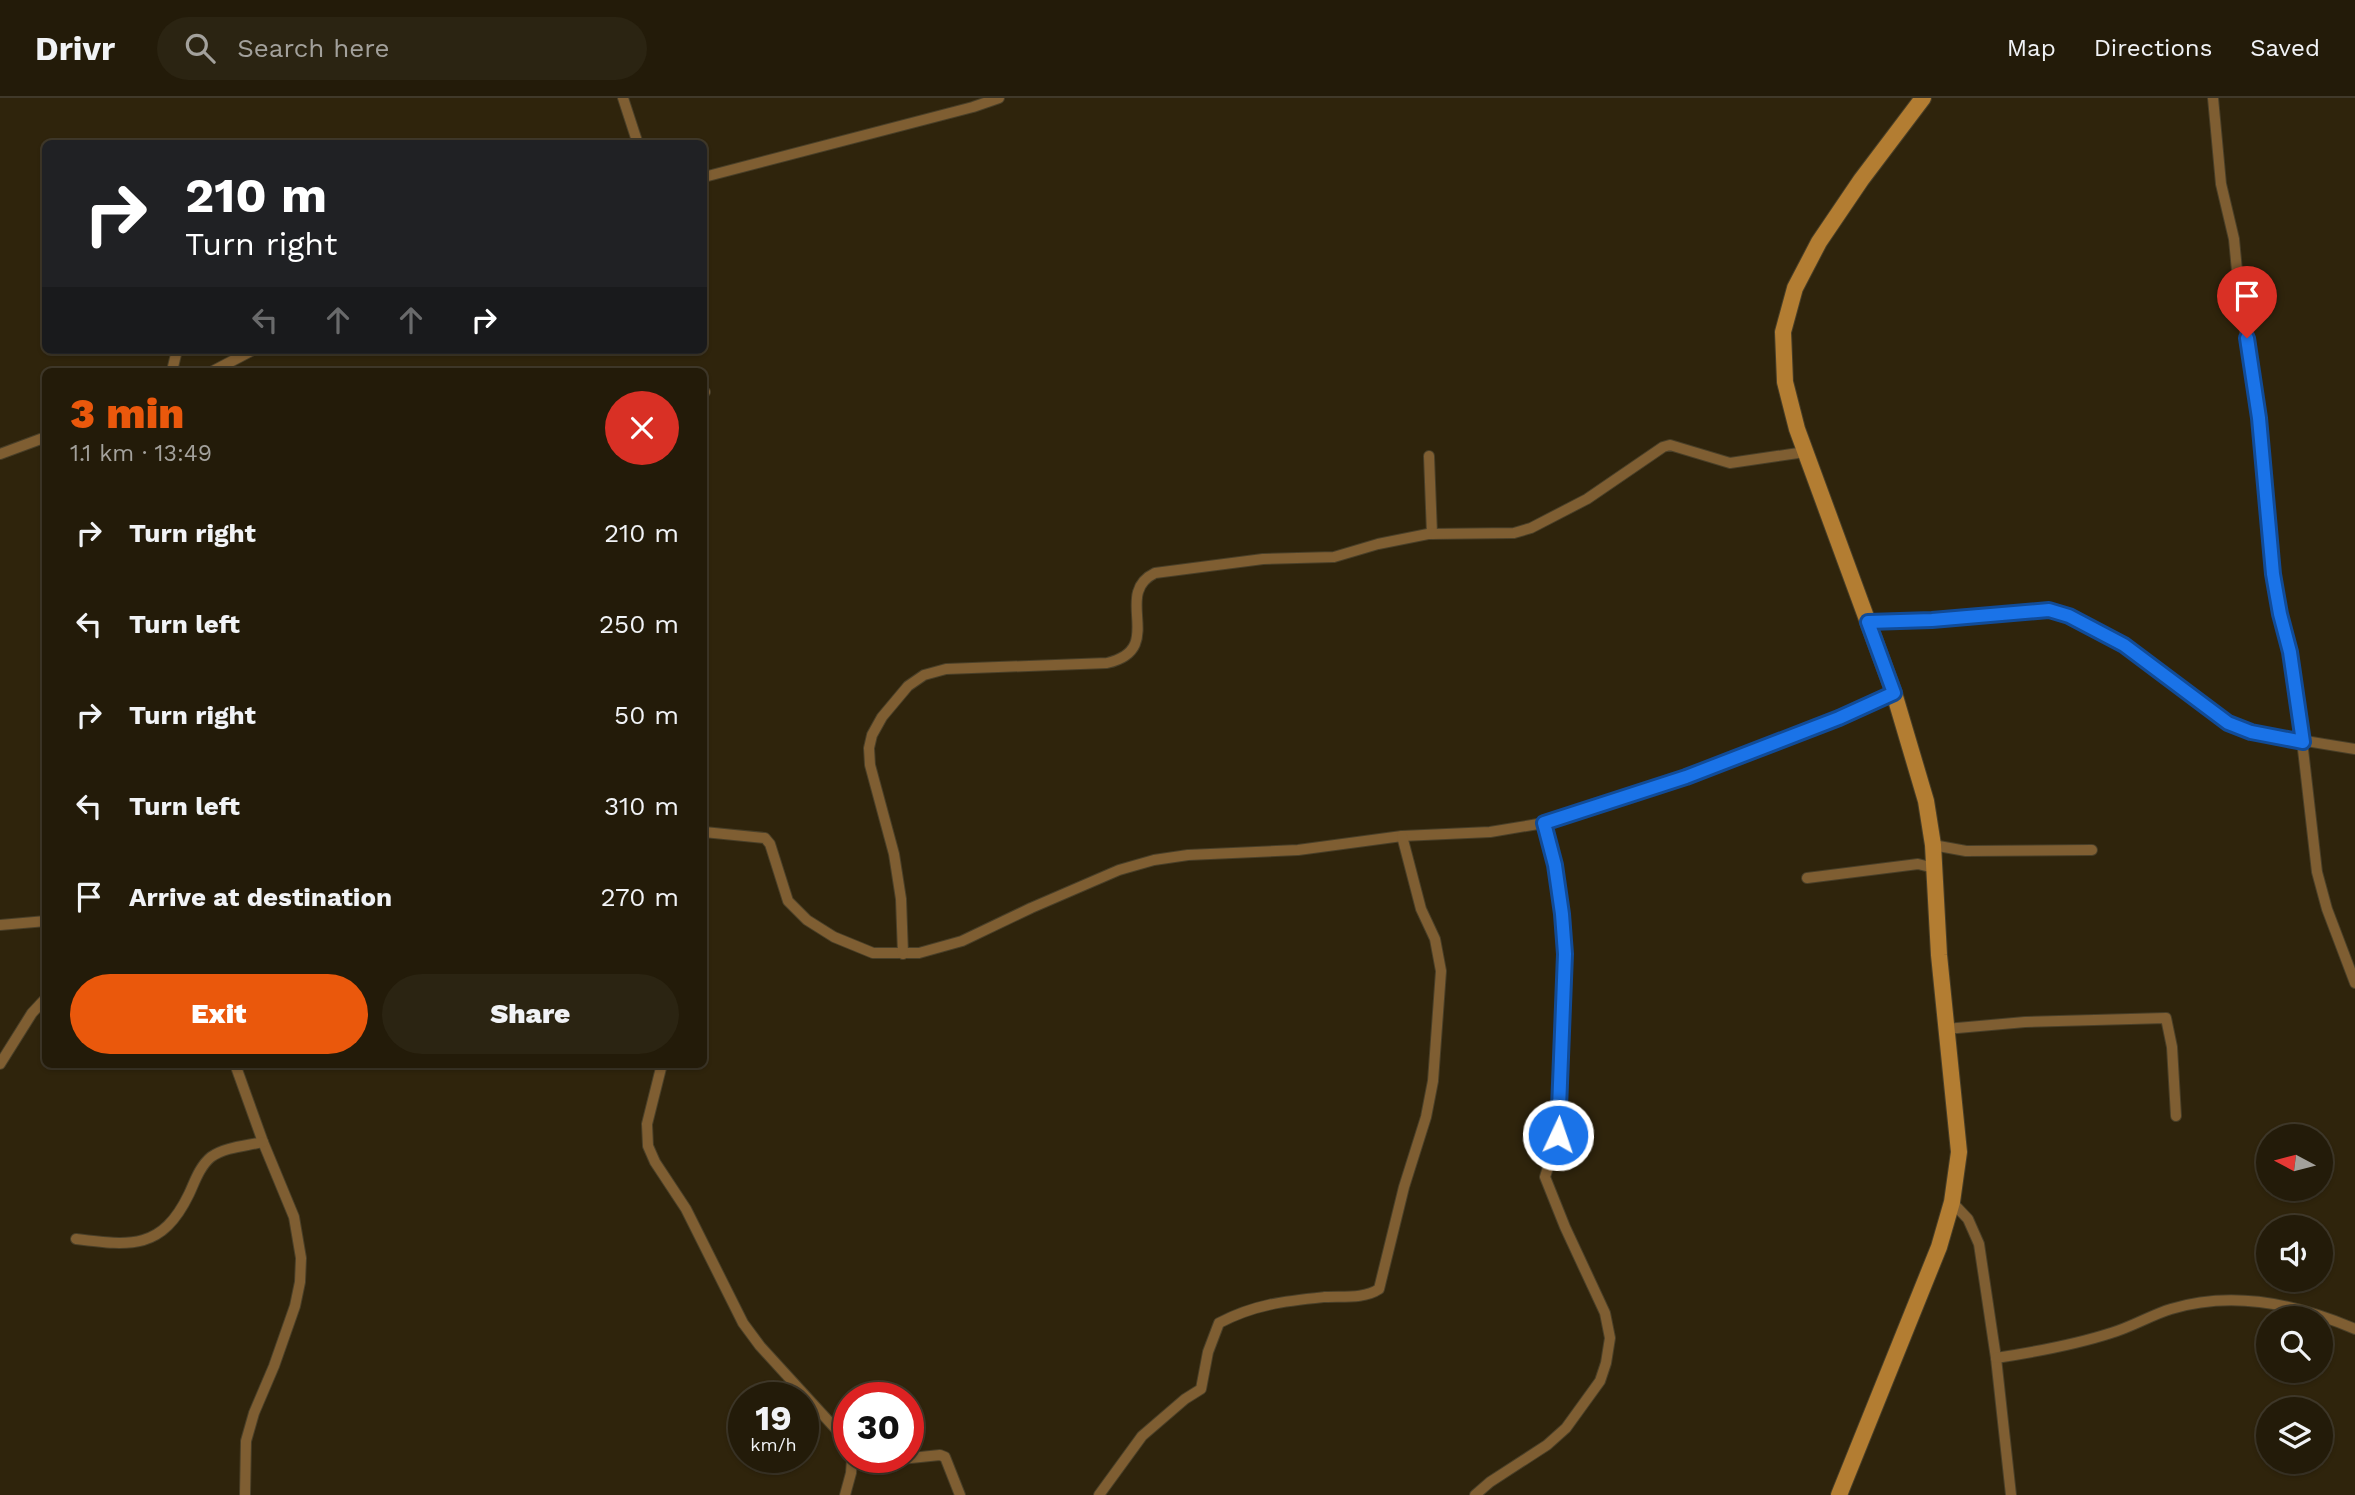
<!DOCTYPE html>
<html lang="en">
<head>
<meta charset="utf-8">
<style>
	:root { --surface:#231b09; --page:#2b2412; --text:#f1f3f6; --muted:#a3a19c; --line:#40392a; --accent:#ea580c }
	body { margin:0; font-family:"Work Sans",sans-serif; background:var(--page); color:var(--text); height:100vh; display:flex; flex-direction:column; font-size:26px; white-space:nowrap }
	* { box-sizing:border-box; margin:0 }
	p { font-size:23px; color:var(--muted) }
	.icon { flex:none; width:38px; height:38px; fill:none; stroke:currentColor; stroke-width:2; stroke-linecap:round; stroke-linejoin:round }
	.map { position:relative; flex:1; overflow:hidden }
	.sheet { position:absolute; left:42px; top:270px; width:665px; height:700px; display:flex; flex-direction:column; background:var(--surface); border-radius:10px; box-shadow:0 2px 5px #0004,0 0 0 2px var(--line) }
	.sheet>* { flex:none }
	.guide { position:absolute; left:42px; top:42px; width:665px; height:214px; border-radius:10px; box-shadow:0 2px 5px #0004,0 0 0 2px var(--line); background:#202124; color:#fff; overflow:hidden }
	.needle { width:46px; rotate:277deg }
	.buttons { position:absolute; left:2256px; top:1026px; display:grid; gap:14px }
	.buttons a { display:grid; place-items:center; width:77px; height:77px; border-radius:50%; background:var(--surface); box-shadow:0 2px 5px #0004,0 0 0 2px var(--line); font-size:35px }
	.speed { position:absolute; left:728px; top:1284px; display:flex; gap:14px; font-size:35px; font-weight:700; text-align:center }
	.speed>* { display:grid; place-content:center; width:91px; height:91px; border-radius:50%; background:var(--surface); box-shadow:0 2px 5px #0004,0 0 0 2px var(--line); line-height:1 }
	.speed small { font-size:18px; font-weight:400 }
	.speed .limit { border:10px solid #d22; background:#fff; color:#111 }
	.pin { position:absolute; display:grid; place-items:center; width:60px; height:60px; color:#fff; margin:-72px -30px; border-radius:50% 50% 50% 0; rotate:-45deg; box-shadow:0 0 7px #0007 }
	.pin .icon { rotate:45deg }
	.me { position:absolute; width:77px; margin:-38px; rotate:3deg; stroke-linejoin:round; filter:drop-shadow(0 0 5px #0008) }
	.turn { display:flex; align-items:center; gap:24px; height:147px; padding:0 28px; font-size:32px }
	.turn .icon { width:91px; height:91px; stroke-width:2.5 }
	.turn b { display:block; font-size:49px; line-height:60px }
	.lanes { display:flex; align-items:center; height:66px; padding:0 28px; background:#0003; justify-content:center; gap:35px; direction:ltr }
	.lanes .off { opacity:.35 }
	.round { display:grid; place-items:center; flex:none; width:74px; height:74px; border-radius:37px; background:var(--page) }
	.headline { display:flex; align-items:center; justify-content:space-between; height:119px; padding:0 28px }
	h1 { font-size:42px; font-weight:800; line-height:52px; color:var(--accent) }
	.action { display:flex; gap:14px; margin-top:auto; padding:14px 28px }
	.action a { flex:1; height:80px; border-radius:42px; background:var(--accent); color:#fff; font-size:28px; font-weight:800; line-height:80px; text-align:center }
	.action a+a { background:var(--page); color:var(--text) }
	ul { padding:0; list-style:none }
	li { display:flex; align-items:center; gap:21px; height:91px; padding:0 28px }
	li div { flex:1 }
	li b { display:block; font-size:26px }
	li em { font-style:normal }
	header { display:flex; align-items:center; gap:42px; box-sizing:border-box; height:98px; padding:0 35px; background:var(--surface); border-bottom:2px solid var(--line) }
	header strong { font-size:33px }
	nav { display:flex; gap:38px; margin-inline-start:auto; font-size:24px }
	.search { width:490px; height:63px; background:var(--page); display:flex; align-items:center; gap:18px; box-sizing:border-box; padding:0 24px; border-radius:38px; color:var(--muted); font-size:26px }
	.map>svg:first-child { display:block }
	.lines { fill:none; stroke-linecap:round; stroke-linejoin:round }
	.minor-casing { stroke:#493f28; stroke-width:12 }
	.secondary-casing { stroke:#493f28; stroke-width:18 }
	.minor { stroke:#7f5e32; stroke-width:10 }
	.secondary { stroke:#b37d32; stroke-width:16 }
	.route-casing { stroke:#114b97; stroke-width:18 }
	.route { stroke:#1a73e8; stroke-width:12 }
</style>
</head>
<body>
<header>
<strong>Drivr</strong>
<div class="search"><svg class="icon" aria-label="search" viewBox="0 0 24 24"><circle cx="10" cy="10" r="6"/><path d="M15 15l6 6"/></svg>Search here</div>
<nav><a>Map</a><a>Directions</a><a>Saved</a></nav>
</header>
<div class="map">
<svg width="2355" height="1397" viewBox="0 0 2355 1397">
	<rect width="100%" height="100%" fill="#2f240c"/>
	<g class="lines">
		<!-- minor casing -->
		<g class="minor-casing">
			<g id="minor">
				<polyline points="623,0 638,46"/>
				<polyline points="2213,0 2221,86 2234,141 2239,194 2259,320 2273,476 2296,590 2317,774 2327,811 2355,885"/>
				<polyline points="704,79 973,9 999,0"/>
				<polyline points="172,273 177,252"/>
				<polyline points="213,273 253,252"/>
				<polyline points="704,295 705,294"/>
				<polyline points="0,356 46,339"/>
				<polyline points="1429,358 1432,436"/>
				<polyline points="1868,524 1932,522 2049,512 2069,518 2124,547 2228,625 2251,634 2355,651"/>
				<polyline points="704,734 765,740 770,746 788,803 807,822 834,839 873,855 919,855 962,843 1031,810 1119,772 1154,762 1188,757 1298,752 1402,738 1490,734 1544,725 1686,679 1839,620 1894,595"/>
				<polyline points="1933,747 1966,753 2092,752"/>
				<polyline points="1807,780 1918,766 1934,770"/>
				<polyline points="0,827 46,823"/>
				<path d="M903 856 901 801 894 756 870 667 869 650 872 637 882 619 908 588 924 577 946 571 1107 565C1168 551 1111 496 1155 475L1263 461 1334 459 1378 446 1428 436 1514 435 1531 430 1587 401 1663 349 1670 347 1730 365 1805 354"/>
				<polyline points="1946,931 2025,924 2166,920 2172,949 2176,1018"/>
				<polyline points="0,966 32,915 46,900"/>
				<polyline points="235,966 263,1044 294,1119 301,1160 300,1184 295,1208 274,1268 254,1315 246,1343 245,1397"/>
				<polyline points="662,966 647,1026 648,1048 655,1064 686,1111 743,1225 760,1248 845,1341 849,1351"/>
				<polyline points="1952,1104 1968,1121 1979,1146 1996,1260 2011,1397"/>
				<path d="M76 1141C131 1148 162 1152 189 1096 195 1083 200 1068 211 1059 225 1049 246 1048 263 1044"/>
				<path d="M1996 1260C2035 1254 2074 1247 2111 1235 2132 1229 2151 1217 2171 1211 2233 1192 2297 1206 2355 1231"/>
				<polyline points="852,1366 940,1357 945,1359 960,1397"/>
				<polyline points="845,1397 851,1375 852,1362"/>
				<path d="M1099 1397 1142 1338 1185 1301 1201 1291 1208 1254 1219 1225C1255 1206 1286 1203 1325 1199 1343 1198 1364 1201 1379 1191L1404 1089 1426 1019 1433 983 1441 873 1435 841 1421 811 1402 738"/>
				<polyline points="1475,1397 1490,1384 1547,1347 1566,1330 1600,1283 1606,1265 1610,1240 1605,1215 1565,1129 1545,1079 1558,1037 1565,856 1562,816 1555,767 1544,725"/>
			</g>
		</g>
		<!-- secondary casing -->
		<g class="secondary-casing">
			<polyline id="secondary" points="1839,1397 1939,1149 1952,1104 1959,1054 1939,857 1933,747 1926,703 1894,595 1797,331 1785,284 1783,234 1795,190 1819,144 1861,82 1923,0"/>
		</g>
		<!-- minor -->
		<use href="#minor" class="minor"/>
		<!-- secondary -->
		<use href="#secondary" class="secondary"/>
	</g>
	<g class="lines">
		<!-- route casing -->
		<g class="route-casing">
			<polyline id="route" points="1558,1037 1565,856 1562,816 1555,767 1544,725 1686,679 1839,620 1894,595 1868,524 1932,522 2049,512 2069,518 2124,547 2228,625 2251,634 2303,644 2290,554 2280,516 2273,476 2259,320 2247,240"/>
		</g>
		<!-- route -->
		<use href="#route" class="route"/>
	</g>
</svg>
<div class="buttons">
<a><svg class="needle" viewBox="-14 -14 28 28"><path d="M0-13l5 13h-10z" fill="#e53935"/><path d="M0 13l5-13h-10z" fill="#a3a19c"/></svg></a>
<a><svg class="icon" aria-label="sound" viewBox="0 0 24 24"><path d="M4 9h4l5-4v14l-5-4H4zM17 9q2 3 0 6"/></svg></a>
<a><svg class="icon" aria-label="search" viewBox="0 0 24 24"><circle cx="10" cy="10" r="6"/><path d="M15 15l6 6"/></svg></a>
<a><svg class="icon" aria-label="layers" viewBox="0 0 24 24"><path d="M12 4l9 5-9 5-9-5zM3 14l9 5 9-5"/></svg></a>
</div>
<div class="speed"><div>19<small>km/h</small></div><div class="limit">30</div></div>
<div class="pin" style="left:2247px;top:240px;background:#d93025"><svg class="icon" aria-label="arrive" viewBox="0 0 24 24"><path d="M6 21V4h12l-3 4 3 4H6"/></svg></div>
<svg class="me" style="left:1558px;top:1037px" viewBox="-20 -20 40 40"><circle r="17" fill="#1a73e8" stroke="#fff" stroke-width="3"/><path d="M0-11L8 9 0 5-8 9z" fill="#fff"/></svg>
<div class="guide">
<div class="turn"><svg class="icon" aria-label="right" viewBox="0 0 24 24"><path d="M7 20v-9h11M14 6l5 5-5 5"/></svg><div><b>210 m</b>Turn right</div></div>
<div class="lanes"><svg class="icon off" aria-label="left" viewBox="0 0 24 24"><path d="M17 20v-9H6M10 6l-5 5 5 5"/></svg><svg class="icon off" aria-label="ahead" viewBox="0 0 24 24"><path d="M12 20V5M6 11l6-6 6 6"/></svg><svg class="icon off" aria-label="ahead" viewBox="0 0 24 24"><path d="M12 20V5M6 11l6-6 6 6"/></svg><svg class="icon" aria-label="right" viewBox="0 0 24 24"><path d="M7 20v-9h11M14 6l5 5-5 5"/></svg></div>
</div>
<section class="sheet">
<div class="headline"><div><h1>3 min</h1><p>1.1 km · 13:49</p></div><a class="round" style="background:#d93025;color:#fff"><svg class="icon" aria-label="close" viewBox="0 0 24 24"><path d="M6 6l12 12M18 6L6 18"/></svg></a></div>
<ul>
<li><svg class="icon" aria-label="right" viewBox="0 0 24 24"><path d="M7 20v-9h11M14 6l5 5-5 5"/></svg><div><b>Turn right</b></div><em>210 m</em></li>
<li><svg class="icon" aria-label="left" viewBox="0 0 24 24"><path d="M17 20v-9H6M10 6l-5 5 5 5"/></svg><div><b>Turn left</b></div><em>250 m</em></li>
<li><svg class="icon" aria-label="right" viewBox="0 0 24 24"><path d="M7 20v-9h11M14 6l5 5-5 5"/></svg><div><b>Turn right</b></div><em>50 m</em></li>
<li><svg class="icon" aria-label="left" viewBox="0 0 24 24"><path d="M17 20v-9H6M10 6l-5 5 5 5"/></svg><div><b>Turn left</b></div><em>310 m</em></li>
<li><svg class="icon" aria-label="arrive" viewBox="0 0 24 24"><path d="M6 21V4h12l-3 4 3 4H6"/></svg><div><b>Arrive at destination</b></div><em>270 m</em></li>
</ul>
<div class="action"><a>Exit</a><a>Share</a></div>
</section>
</div>
</body>
</html>
